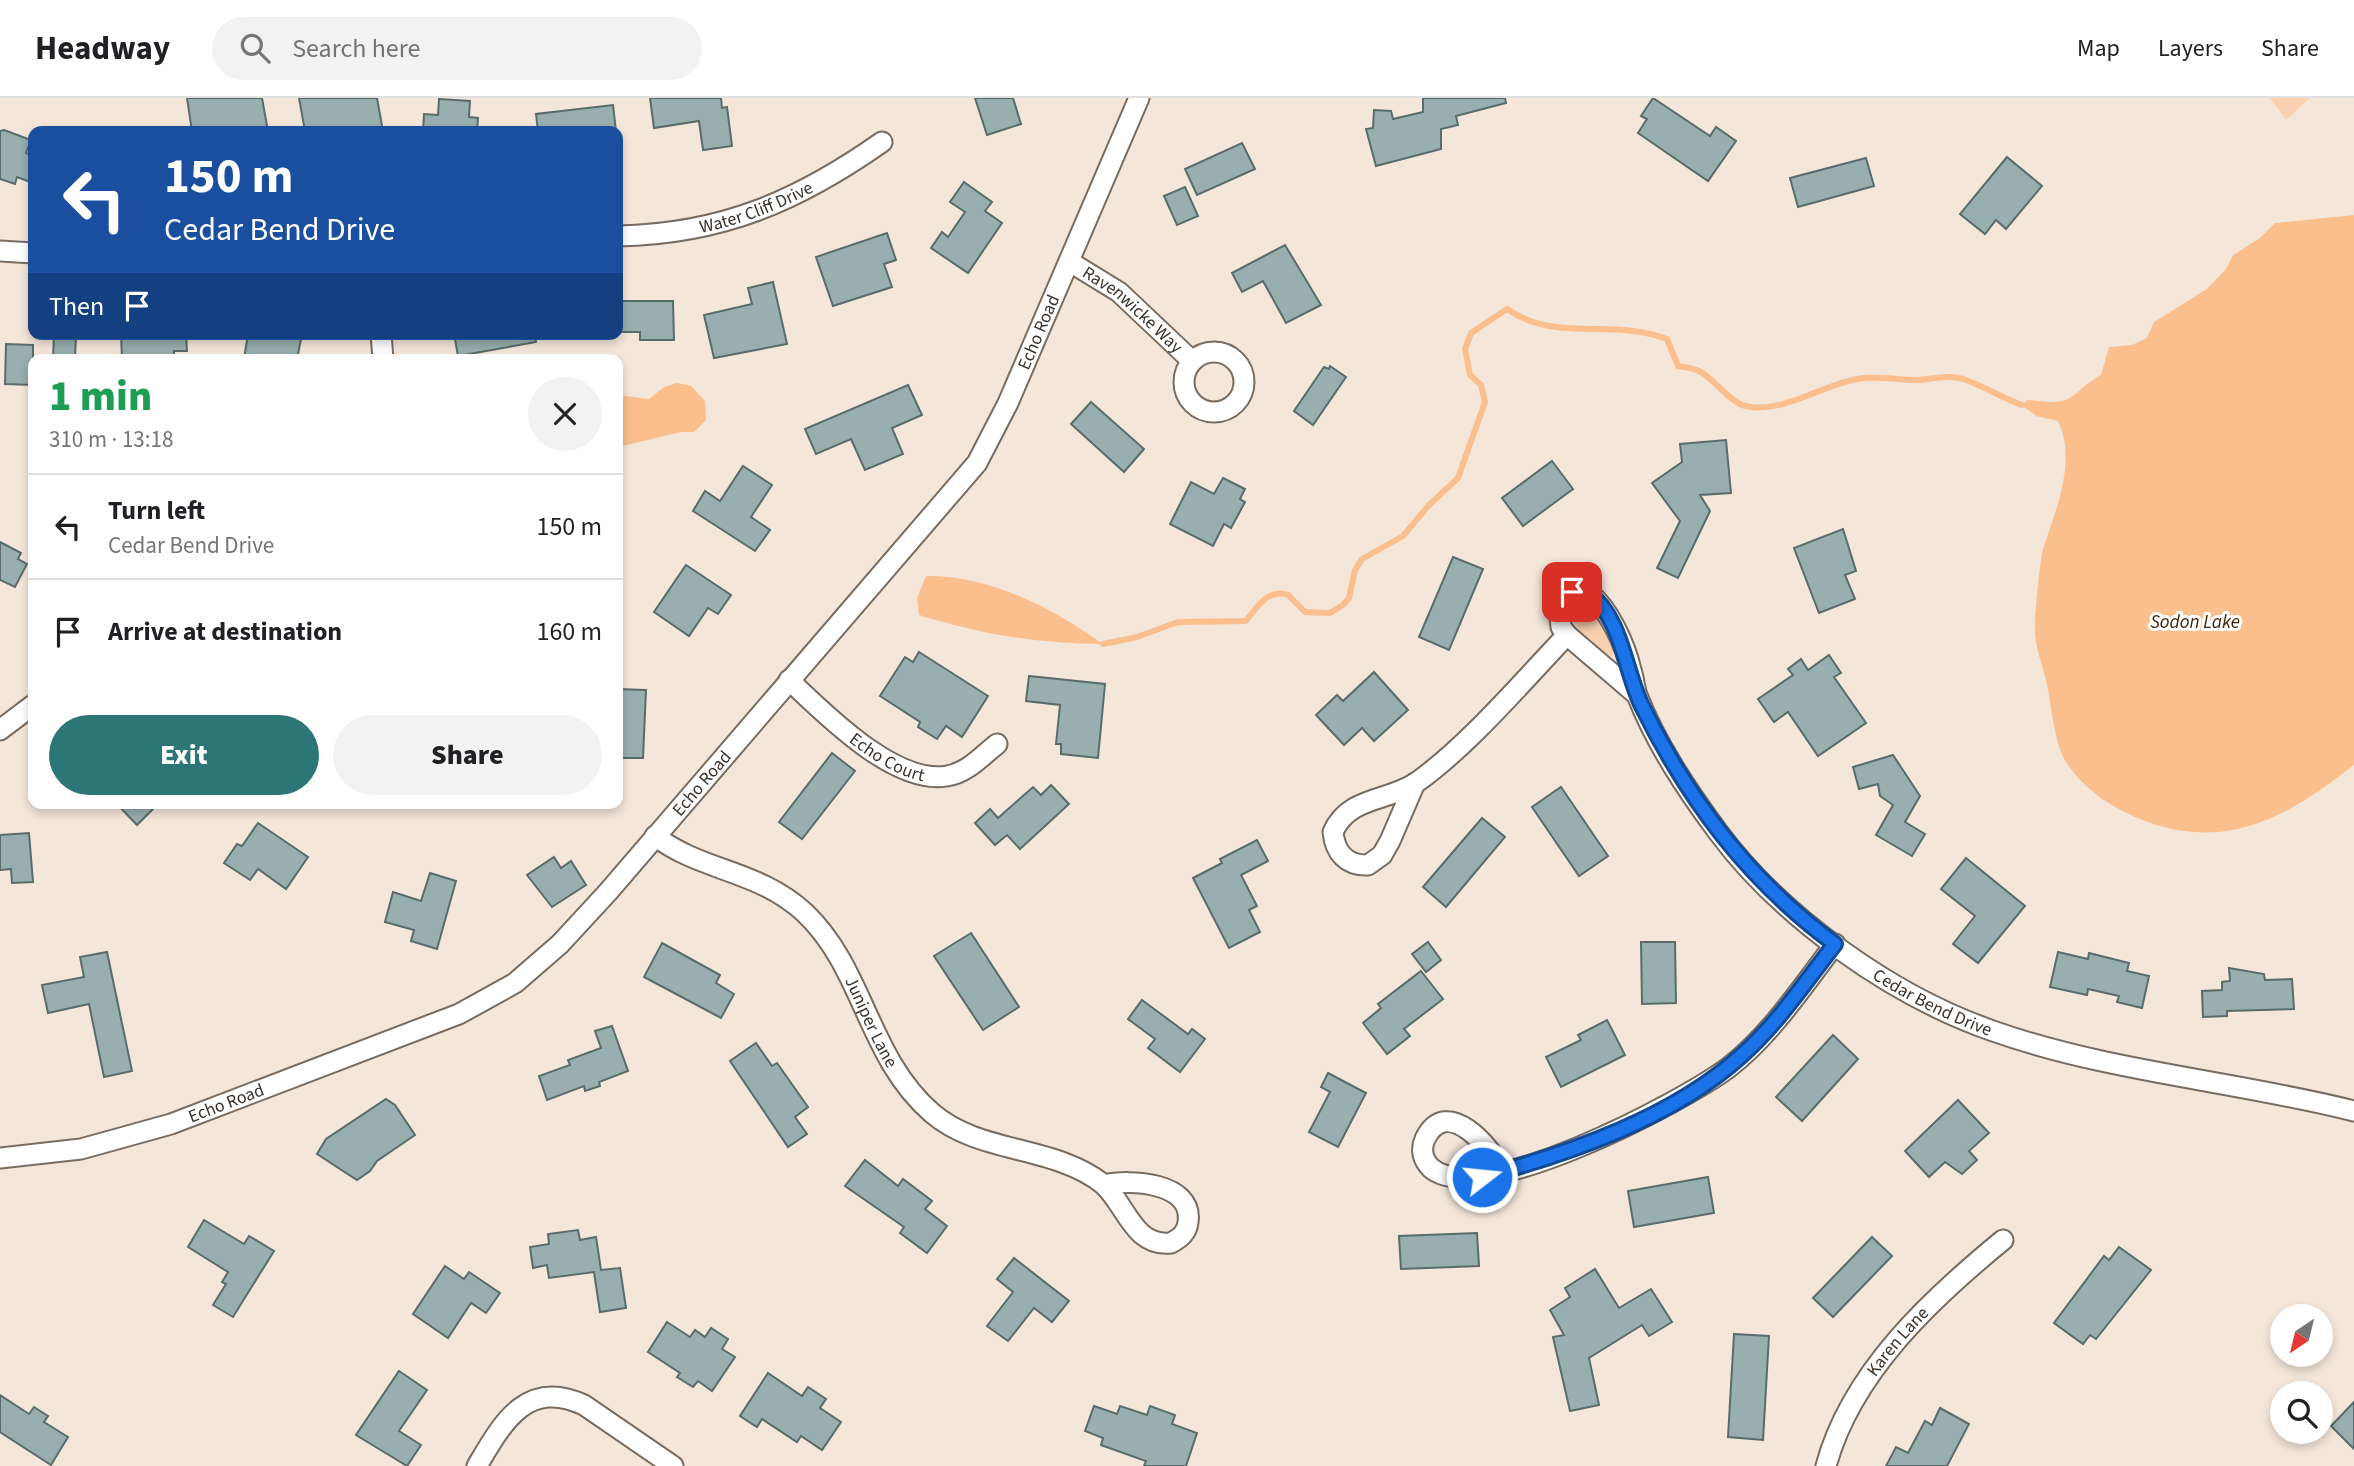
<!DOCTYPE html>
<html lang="en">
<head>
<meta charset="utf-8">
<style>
	:root { --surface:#fff; --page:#f2f2f2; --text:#202124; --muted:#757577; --line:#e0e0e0; --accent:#2c7677 }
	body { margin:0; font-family:"Source Sans 3",sans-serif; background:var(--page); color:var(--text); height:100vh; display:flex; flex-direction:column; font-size:26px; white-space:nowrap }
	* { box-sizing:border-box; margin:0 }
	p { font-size:23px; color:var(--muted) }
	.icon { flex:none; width:38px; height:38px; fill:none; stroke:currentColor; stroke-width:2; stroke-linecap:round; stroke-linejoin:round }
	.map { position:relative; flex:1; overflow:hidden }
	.panel { position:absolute; left:28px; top:256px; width:595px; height:455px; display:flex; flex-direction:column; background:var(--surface); border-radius:14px; box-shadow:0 4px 10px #0003 }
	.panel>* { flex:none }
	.guide { position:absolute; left:28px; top:28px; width:595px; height:214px; border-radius:14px; box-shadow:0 4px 10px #0003; background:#1a4fa0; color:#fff; overflow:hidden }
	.needle { width:46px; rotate:215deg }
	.fabs { position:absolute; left:2270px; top:1206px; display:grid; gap:14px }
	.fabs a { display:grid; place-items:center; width:63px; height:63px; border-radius:50%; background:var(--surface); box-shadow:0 4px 10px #0003; font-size:35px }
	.pin { position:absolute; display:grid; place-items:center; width:60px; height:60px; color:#fff; margin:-30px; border-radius:14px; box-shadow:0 4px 10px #0006 }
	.me { position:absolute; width:77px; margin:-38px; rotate:74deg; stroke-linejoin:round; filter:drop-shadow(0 0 5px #0008) }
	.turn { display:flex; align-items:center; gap:24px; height:147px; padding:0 21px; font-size:32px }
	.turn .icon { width:91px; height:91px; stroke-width:2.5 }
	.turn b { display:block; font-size:49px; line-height:60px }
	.then { display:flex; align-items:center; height:66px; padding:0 21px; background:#0003; gap:14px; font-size:26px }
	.round { display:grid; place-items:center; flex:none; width:74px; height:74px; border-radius:37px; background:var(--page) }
	.head { display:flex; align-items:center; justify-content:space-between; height:119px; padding:0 21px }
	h1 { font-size:42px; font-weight:800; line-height:52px; color:#1e9e55 }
	.button { display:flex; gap:14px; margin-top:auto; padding:14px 21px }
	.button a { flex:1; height:80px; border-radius:42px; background:var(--accent); color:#fff; font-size:28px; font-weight:800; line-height:80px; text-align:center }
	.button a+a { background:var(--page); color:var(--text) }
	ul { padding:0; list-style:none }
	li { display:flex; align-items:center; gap:21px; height:105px; padding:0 21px; border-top:2px solid var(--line) }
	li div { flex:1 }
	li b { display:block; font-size:26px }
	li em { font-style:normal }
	header { display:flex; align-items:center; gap:42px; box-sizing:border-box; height:98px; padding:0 35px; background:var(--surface); border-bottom:2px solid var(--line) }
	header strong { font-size:33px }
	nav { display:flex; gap:38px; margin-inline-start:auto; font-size:24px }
	.search { width:490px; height:63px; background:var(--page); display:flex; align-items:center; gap:18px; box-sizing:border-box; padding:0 24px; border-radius:38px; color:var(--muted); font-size:26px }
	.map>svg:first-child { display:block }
	.green { fill:#fad1b0 }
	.water { fill:#fabf8c }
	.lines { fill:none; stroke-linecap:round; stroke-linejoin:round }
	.stream { stroke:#fabf8c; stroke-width:6 }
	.building { fill:#99aeae; stroke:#586c6c; stroke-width:2 }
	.street-casing { stroke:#786c61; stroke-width:23 }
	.street { stroke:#fff; stroke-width:19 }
	.route-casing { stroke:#114b97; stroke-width:18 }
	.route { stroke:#1a73e8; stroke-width:12 }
	.labels { text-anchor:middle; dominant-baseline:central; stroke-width:6; stroke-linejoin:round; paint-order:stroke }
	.street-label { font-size:18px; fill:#38322d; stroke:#fff }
	.water-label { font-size:19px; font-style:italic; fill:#432609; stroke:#fff }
</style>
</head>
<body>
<header>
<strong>Headway</strong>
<div class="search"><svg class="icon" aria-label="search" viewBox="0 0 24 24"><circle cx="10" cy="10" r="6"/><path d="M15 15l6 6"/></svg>Search here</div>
<nav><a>Map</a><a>Layers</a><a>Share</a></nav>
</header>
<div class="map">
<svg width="2354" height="1368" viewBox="0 0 2354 1368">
	<rect width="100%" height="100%" fill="#f5e6da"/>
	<!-- green -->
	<g class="green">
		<polygon points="2270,0 2310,0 2286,22"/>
		<path d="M1580 505C1598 508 1608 538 1614 554L1612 558C1593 553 1581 536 1572 520Z"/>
	</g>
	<!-- water -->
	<g class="water">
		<path d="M2354 117V667C2288 718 2230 754 2145 723 2115 712 2084 692 2066 664 2054 644 2052 610 2047 587 2044 570 2036 553 2035 536 2034 524 2040 461 2043 451 2056 412 2077 363 2058 323L2036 318 2022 307 2027 302C2040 302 2055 307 2068 301 2078 296 2087 284 2101 277L2109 249 2132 247 2147 240 2154 224 2207 191 2226 171 2233 157 2260 140 2275 125Z"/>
		<polygon points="677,285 691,288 705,303 706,322 694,334 681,334 618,349 618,297 649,301 664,289"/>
		<path d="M926 478C991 478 1051 509 1103 546 1039 546 980 536 919 517L917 500Z"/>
	</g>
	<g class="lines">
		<!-- stream -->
		<path class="stream" d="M1103 546 1137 539 1178 524 1246 523C1256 510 1268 490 1288 497L1305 514 1330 515 1343 507 1349 500 1355 472 1362 461 1403 438 1429 407 1458 380 1485 304 1481 287 1470 277 1465 251 1471 235 1507 211C1556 245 1611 220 1667 241L1678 268C1685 269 1693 270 1699 273 1717 282 1730 307 1750 309 1788 313 1820 288 1857 281 1877 277 1896 282 1916 282 1932 282 1946 276 1963 281 1984 288 2002 300 2022 307"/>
	</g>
	<!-- building -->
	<g class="building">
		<polygon points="187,0 262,0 268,33 192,33"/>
		<polygon points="299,0 377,0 383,33 305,33"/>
		<polygon points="650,0 721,0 722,10 727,9 732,48 703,52 699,23 654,30"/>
		<polygon points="975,0 1013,0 1021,26 987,37"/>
		<polygon points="1423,0 1505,0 1506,5 1456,18 1458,27 1441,31 1441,51 1376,68 1366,31 1373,30 1374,12 1391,13 1393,21 1423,14"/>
		<polygon points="1653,0 1710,38 1716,29 1736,43 1708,83 1638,35 1647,21 1641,18"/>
		<polygon points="439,1 470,3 469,19 478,20 477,33 423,33 424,16 438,17"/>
		<polygon points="613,7 616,33 538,33 536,16"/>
		<polygon points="4,32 31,42 26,55 33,58 33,85 17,79 15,86 0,81 0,33"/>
		<polygon points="1242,45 1255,71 1197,97 1185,71"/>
		<polygon points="2007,59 2042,88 2006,131 1996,122 1985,136 1960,116"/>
		<polygon points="1866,60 1874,88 1798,109 1790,80"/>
		<polygon points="964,84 992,104 985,113 1002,125 968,175 931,150 942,134 948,139 965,114 950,104"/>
		<polygon points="1185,89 1198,118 1177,127 1164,98"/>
		<polygon points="887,135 896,162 884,166 892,189 833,208 816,159"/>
		<polygon points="1285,147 1321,207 1286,225 1263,183 1242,194 1232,175"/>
		<polygon points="773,184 787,246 714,260 704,217 752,206 748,190"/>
		<polygon points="618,203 673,203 674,242 640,242 640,234 618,234"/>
		<polygon points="54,236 76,236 75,261 53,261"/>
		<polygon points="121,236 186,236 187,253 174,253 174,261 122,261"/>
		<polygon points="248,236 302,236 297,261 244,261"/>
		<polygon points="454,236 535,236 536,244 458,258"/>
		<polygon points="6,246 33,247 33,287 5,286"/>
		<polygon points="1330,268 1346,279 1313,327 1294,313 1324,269 1329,271"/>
		<polygon points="908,287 922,317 892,330 903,356 865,372 851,341 816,356 805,331"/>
		<polygon points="1091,304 1144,351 1124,374 1071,326"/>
		<polygon points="1726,342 1731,395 1700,397 1710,413 1678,480 1657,470 1680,423 1652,385 1682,364 1680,346"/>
		<polygon points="1552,363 1573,391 1523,428 1502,400"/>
		<polygon points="743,368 772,387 751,419 770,432 755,453 693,413 705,393 720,403"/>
		<polygon points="1223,380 1245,391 1240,401 1245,404 1231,430 1224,426 1213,448 1170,426 1191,384 1214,396"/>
		<polygon points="1843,431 1856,473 1845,477 1855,501 1819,515 1794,450"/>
		<polygon points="0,444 21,455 18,461 27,466 15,489 0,482"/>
		<polygon points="1453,459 1483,471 1449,552 1419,539"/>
		<polygon points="686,467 731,497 718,516 708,510 689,538 654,514"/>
		<polygon points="919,554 988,598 962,639 946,628 937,641 918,629 920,624 880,598 905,559 913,564"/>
		<polygon points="1829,557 1841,575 1834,579 1866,625 1818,658 1788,614 1774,624 1758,601 1793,577 1788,571 1801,561 1808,572"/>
		<polygon points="1374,574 1408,612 1374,643 1362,630 1344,647 1316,617 1337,597 1343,603"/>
		<polygon points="1029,578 1105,586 1098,660 1061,656 1061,646 1056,646 1060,607 1026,603"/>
		<polygon points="618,591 646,592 643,660 618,660"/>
		<polygon points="832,655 855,673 802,741 779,724"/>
		<polygon points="1893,657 1920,698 1905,724 1925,736 1912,758 1876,737 1893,707 1880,698 1878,686 1859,691 1853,669"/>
		<polygon points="1051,687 1069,706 1020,751 1007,737 995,747 975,725 990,711 998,720 1033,689 1041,697"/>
		<polygon points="1561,689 1608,758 1579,778 1532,709"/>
		<polygon points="116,705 159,705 137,727"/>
		<polygon points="1482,720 1505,739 1446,809 1423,789"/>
		<polygon points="258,725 308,759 286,791 258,771 250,782 224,765 237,746 242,748"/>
		<polygon points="29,735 33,784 12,785 11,771 0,772 0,737"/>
		<polygon points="1257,742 1268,763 1241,777 1257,808 1249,812 1260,834 1229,850 1193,780 1222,765 1220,761"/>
		<polygon points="554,759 561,770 571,763 586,787 552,809 527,777"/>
		<polygon points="1966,760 2025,808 1978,865 1953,846 1975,818 1941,791"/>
		<polygon points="430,775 456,783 437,851 411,843 414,832 385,824 393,794 421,803"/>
		<polygon points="971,835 1019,909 983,932 934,858"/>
		<polygon points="1428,844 1441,862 1426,874 1412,856"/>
		<polygon points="1641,844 1675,844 1676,905 1642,906"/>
		<polygon points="662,845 720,877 716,885 734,896 721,920 644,879"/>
		<polygon points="107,854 132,973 104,979 89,906 48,915 42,887 84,879 80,859"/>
		<polygon points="2058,854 2088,861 2089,855 2129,865 2127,873 2149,878 2142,910 2117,904 2119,898 2088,891 2087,897 2050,889"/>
		<polygon points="2229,870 2264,876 2265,882 2292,881 2294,911 2227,913 2227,918 2203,919 2202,893 2222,892 2222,884 2230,883"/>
		<polygon points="1421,873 1443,901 1404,931 1410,938 1387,956 1363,925 1381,910 1378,906"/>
		<polygon points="1142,902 1188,936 1192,931 1205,941 1180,974 1148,950 1155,941 1128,921"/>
		<polygon points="1607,922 1625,957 1561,989 1546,959 1581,942 1578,937"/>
		<polygon points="612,928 628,973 599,984 600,988 585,993 584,988 547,1002 539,978 570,967 568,962 601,950 595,933"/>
		<polygon points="1833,937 1858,961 1802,1023 1776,999"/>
		<polygon points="756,945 772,968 777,965 808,1009 795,1019 807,1036 788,1049 730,963"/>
		<polygon points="1328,975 1366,995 1338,1049 1309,1034 1330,994 1321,989"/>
		<polygon points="386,1001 395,1007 415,1037 377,1063 370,1073 357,1082 317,1056 326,1041"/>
		<polygon points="1958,1002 1989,1035 1969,1053 1977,1062 1962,1076 1945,1064 1929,1079 1905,1053"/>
		<polygon points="865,1062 898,1088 903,1081 932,1103 925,1111 947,1128 927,1155 900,1135 904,1129 845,1088"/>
		<polygon points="1708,1079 1714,1115 1634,1129 1628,1093"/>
		<polygon points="204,1122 244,1146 249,1138 274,1153 233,1219 213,1207 226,1186 222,1184 228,1174 188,1149"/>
		<polygon points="578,1132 580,1142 596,1139 601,1172 620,1170 626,1210 600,1214 594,1174 549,1180 547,1167 533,1170 530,1149 549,1146 548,1136"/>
		<polygon points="1477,1135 1479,1168 1401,1171 1399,1138"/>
		<polygon points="1872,1139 1892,1158 1833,1219 1813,1200"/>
		<polygon points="2119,1149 2151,1172 2096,1241 2090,1237 2083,1246 2054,1225 2104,1158 2109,1162"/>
		<polygon points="1014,1160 1069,1203 1052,1224 1034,1210 1008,1243 987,1228 1013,1194 997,1181"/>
		<polygon points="445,1168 464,1181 469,1174 500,1195 486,1215 471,1205 448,1240 413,1216"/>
		<polygon points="1595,1171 1619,1210 1651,1191 1672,1224 1649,1238 1642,1227 1589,1260 1599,1307 1570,1313 1553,1239 1564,1237 1550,1212 1570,1199 1565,1190"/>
		<polygon points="667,1224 690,1239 695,1232 705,1239 711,1230 728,1241 722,1251 735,1259 712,1293 698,1283 693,1289 677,1279 680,1275 648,1254"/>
		<polygon points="1734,1236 1769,1238 1763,1342 1728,1339"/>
		<polygon points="399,1273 427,1292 399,1333 421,1347 407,1368 356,1337"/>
		<polygon points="768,1275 802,1298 808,1289 826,1301 820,1310 841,1324 822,1352 801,1338 797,1344 762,1321 757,1329 740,1318"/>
		<polygon points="0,1297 29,1316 34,1309 48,1318 44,1324 68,1339 51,1367 0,1334"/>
		<polygon points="2354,1304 2354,1351 2331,1328"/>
		<polygon points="1094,1308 1117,1316 1120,1308 1147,1317 1150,1308 1175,1317 1172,1326 1197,1335 1186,1368 1144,1368 1146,1363 1101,1347 1103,1340 1085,1333"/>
		<polygon points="1940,1310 1969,1326 1947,1368 1886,1368 1896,1349 1908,1355 1925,1323 1932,1327"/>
	</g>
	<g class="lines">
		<!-- street casing -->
		<g class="street-casing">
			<g id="street">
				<path id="s1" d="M618 138C722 136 798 103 882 44"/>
				<polyline points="0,153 33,155"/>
				<path id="s2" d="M1070 164 1119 194 1192 263"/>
				<polyline points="381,236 383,261"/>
				<circle cx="1214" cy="284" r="30"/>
				<path id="s3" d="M789 582C824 615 894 687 947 678 967 675 982 658 997 646"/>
				<path id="s4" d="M1636 596 1567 537 1561 529 1559 511 1572 494H1588C1609 511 1625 546 1631 572 1634 580 1634 589 1637 597 1656 646 1687 692 1718 734 1781 819 1892 898 1993 933 2109 974 2235 983 2354 1013"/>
				<polyline points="0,632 33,607"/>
				<path d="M1415 685 1390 743 1382 757 1368 767C1347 768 1335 755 1333 734 1349 698 1388 704 1417 684 1468 648 1523 583 1567 537"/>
				<path id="s5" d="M655 738C702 774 757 771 805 815 864 871 868 960 932 1015 979 1056 1054 1047 1103 1086 1126 1106 1133 1149 1171 1145 1180 1140 1187 1135 1188 1124 1194 1084 1129 1081 1104 1087"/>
				<path id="s6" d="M0 1060 81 1051 171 1026 459 916 515 885 560 846 608 794 977 365 1008 305 1139 0"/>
				<path d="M1503 1073C1491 1050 1447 996 1425 1041 1420 1052 1423 1062 1431 1070 1479 1112 1682 1004 1728 970 1770 938 1803 888 1835 846"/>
				<path d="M477 1368C502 1326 526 1280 584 1307L673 1368"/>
				<path id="s7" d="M1826 1368C1851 1275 1931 1201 2003 1142"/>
			</g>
		</g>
		<!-- street -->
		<use href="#street" class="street"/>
	</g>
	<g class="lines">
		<!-- route casing -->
		<g class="route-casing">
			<path id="route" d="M1482 1079C1570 1055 1673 1020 1742 957 1778 925 1806 883 1835 846 1749 783 1689 703 1642 608 1624 571 1623 522 1588 494H1572"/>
		</g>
		<!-- route -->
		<use href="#route" class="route"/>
	</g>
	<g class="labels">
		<!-- street labels -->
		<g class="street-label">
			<text stroke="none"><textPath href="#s1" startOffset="142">Water Cliff Drive</textPath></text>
			<text stroke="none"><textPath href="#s2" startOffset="79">Ravenwicke Way</textPath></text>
			<text stroke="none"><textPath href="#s6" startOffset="1388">Echo Road</textPath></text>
			<text stroke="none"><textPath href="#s3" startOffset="126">Echo Court</textPath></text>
			<text stroke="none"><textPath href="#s6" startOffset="821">Echo Road</textPath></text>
			<text stroke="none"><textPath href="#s4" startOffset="709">Cedar Bend Drive</textPath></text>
			<text stroke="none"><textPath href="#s5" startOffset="298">Juniper Lane</textPath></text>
			<text stroke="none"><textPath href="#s6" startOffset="234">Echo Road</textPath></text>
			<text stroke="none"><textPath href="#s7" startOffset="145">Karen Lane</textPath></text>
		</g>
		<!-- water labels -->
		<g class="water-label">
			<text x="2195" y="524">Sodon Lake</text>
		</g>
	</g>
</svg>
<div class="fabs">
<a><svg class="needle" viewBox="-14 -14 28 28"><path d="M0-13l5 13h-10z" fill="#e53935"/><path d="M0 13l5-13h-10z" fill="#757577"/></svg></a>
<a><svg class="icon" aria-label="search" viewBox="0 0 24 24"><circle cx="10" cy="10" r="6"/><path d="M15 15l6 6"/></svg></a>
</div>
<div class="pin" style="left:1572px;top:494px;background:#d93025"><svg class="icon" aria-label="arrive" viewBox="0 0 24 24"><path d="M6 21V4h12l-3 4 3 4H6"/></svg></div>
<svg class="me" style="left:1482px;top:1079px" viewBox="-20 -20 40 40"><circle r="17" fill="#1a73e8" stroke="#fff" stroke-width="3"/><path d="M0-11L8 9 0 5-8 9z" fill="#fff"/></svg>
<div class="guide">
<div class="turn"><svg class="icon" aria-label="left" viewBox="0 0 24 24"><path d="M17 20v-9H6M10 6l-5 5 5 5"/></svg><div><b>150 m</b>Cedar Bend Drive</div></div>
<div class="then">Then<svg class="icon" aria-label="arrive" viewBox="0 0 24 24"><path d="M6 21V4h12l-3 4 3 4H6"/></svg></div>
</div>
<section class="panel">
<div class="head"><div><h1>1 min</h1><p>310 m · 13:18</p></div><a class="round"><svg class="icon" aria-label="close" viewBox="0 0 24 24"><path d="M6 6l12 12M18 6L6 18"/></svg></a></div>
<ul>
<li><svg class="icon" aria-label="left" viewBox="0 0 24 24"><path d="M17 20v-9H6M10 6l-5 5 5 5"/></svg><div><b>Turn left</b><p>Cedar Bend Drive</p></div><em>150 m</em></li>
<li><svg class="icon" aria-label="arrive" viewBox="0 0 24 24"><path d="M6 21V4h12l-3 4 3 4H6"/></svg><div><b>Arrive at destination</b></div><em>160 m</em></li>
</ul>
<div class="button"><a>Exit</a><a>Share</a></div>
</section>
</div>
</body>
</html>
